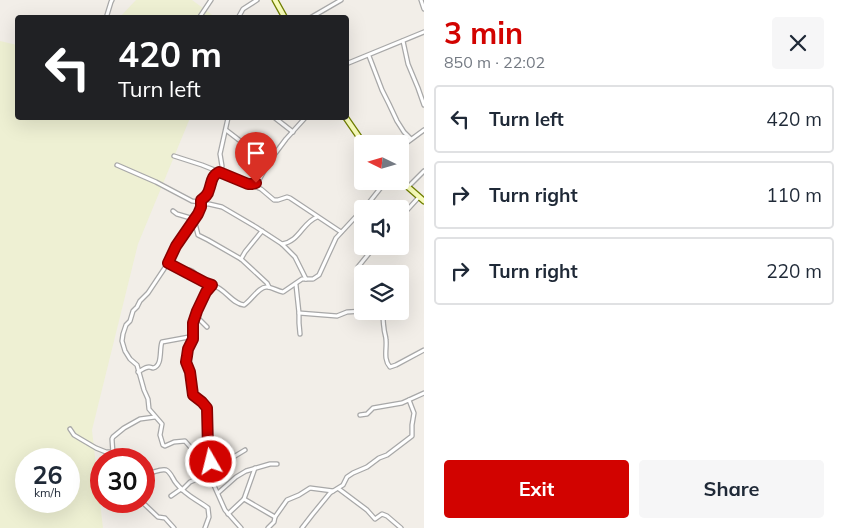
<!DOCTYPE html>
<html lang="en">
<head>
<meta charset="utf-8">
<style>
	:root { --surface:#fff; --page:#f6f6f7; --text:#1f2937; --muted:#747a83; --line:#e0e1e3; --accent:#d20300 }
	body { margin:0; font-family:Mulish,sans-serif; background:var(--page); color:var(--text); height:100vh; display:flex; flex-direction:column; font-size:19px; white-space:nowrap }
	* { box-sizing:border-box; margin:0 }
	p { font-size:16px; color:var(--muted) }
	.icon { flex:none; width:28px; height:28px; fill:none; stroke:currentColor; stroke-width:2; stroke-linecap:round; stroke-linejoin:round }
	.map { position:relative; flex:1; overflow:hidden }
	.side { display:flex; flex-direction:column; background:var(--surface); width:420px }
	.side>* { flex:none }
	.guide { position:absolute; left:15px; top:15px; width:334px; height:105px; border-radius:5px; box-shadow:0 5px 20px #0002; background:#202124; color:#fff; overflow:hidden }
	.needle { width:32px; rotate:275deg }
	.buttons { position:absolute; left:354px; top:135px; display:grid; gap:10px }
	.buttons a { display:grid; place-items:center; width:55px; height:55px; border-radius:5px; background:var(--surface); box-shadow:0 5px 20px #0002; font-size:25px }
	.speed { position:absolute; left:15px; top:448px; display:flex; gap:10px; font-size:25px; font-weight:700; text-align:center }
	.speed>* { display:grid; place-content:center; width:65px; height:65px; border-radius:50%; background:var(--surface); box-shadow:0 5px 20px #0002; line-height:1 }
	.speed small { font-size:12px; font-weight:400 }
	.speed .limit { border:8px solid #d22; background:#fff; color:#111 }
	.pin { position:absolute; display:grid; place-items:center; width:42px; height:42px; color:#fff; margin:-51px -21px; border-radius:50% 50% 50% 0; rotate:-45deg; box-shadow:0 0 5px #0007 }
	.pin .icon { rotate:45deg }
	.me { position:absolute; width:55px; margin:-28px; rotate:352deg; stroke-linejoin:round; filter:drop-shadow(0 0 4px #0008) }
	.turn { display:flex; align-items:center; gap:18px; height:105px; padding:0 20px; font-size:22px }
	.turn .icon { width:65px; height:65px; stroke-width:2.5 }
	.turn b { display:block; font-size:35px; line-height:42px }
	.round { display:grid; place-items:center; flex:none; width:52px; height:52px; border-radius:5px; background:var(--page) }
	.overview { display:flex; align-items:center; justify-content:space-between; height:85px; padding:0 20px }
	h1 { font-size:30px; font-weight:700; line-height:38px; color:var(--accent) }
	.primary-button { display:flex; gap:10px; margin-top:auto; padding:10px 20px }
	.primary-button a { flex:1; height:58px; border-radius:5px; background:var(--accent); color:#fff; font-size:20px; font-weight:700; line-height:58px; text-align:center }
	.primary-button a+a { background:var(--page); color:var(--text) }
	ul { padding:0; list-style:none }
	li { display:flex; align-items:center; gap:15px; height:68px; margin:0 10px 8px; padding:0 10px; border:2px solid var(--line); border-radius:5px }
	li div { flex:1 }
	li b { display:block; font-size:19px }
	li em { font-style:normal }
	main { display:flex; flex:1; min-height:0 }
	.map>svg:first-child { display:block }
	.farmland { fill:#eef0d3; fill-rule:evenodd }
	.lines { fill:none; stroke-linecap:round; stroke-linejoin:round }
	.minor-casing { stroke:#a8a8a8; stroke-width:5.5 }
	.secondary-casing { stroke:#707f01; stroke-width:7 }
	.minor { stroke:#fff; stroke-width:3 }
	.secondary { stroke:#f8fcbb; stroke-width:4.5 }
	.route-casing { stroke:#880200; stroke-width:12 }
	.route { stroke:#d20300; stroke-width:9 }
</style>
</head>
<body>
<main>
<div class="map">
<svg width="424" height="528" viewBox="0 0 424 528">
	<rect width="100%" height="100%" fill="#f2eee8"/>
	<!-- farmland -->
	<g class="farmland">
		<polygon points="136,0 192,0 215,17 119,18"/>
		<path d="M0 41 17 45 18 118H190L138 244 92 430 103 528H0ZM26 459H69V501H26Z"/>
	</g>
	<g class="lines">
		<!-- minor casing -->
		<g class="minor-casing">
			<g id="minor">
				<polyline points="421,0 424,9"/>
				<polyline points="107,15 111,2 112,0"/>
				<polyline points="199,18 211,0"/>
				<polyline points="238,18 243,9 257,0"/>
				<polyline points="310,18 341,0"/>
				<polyline points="403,41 408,64 418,88 424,105"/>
				<polyline points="369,56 382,90 389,104 397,121 404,132 411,139"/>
				<polyline points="346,64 424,32"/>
				<path d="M228 118 220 154 222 166 221 171C209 177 213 181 209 192 207 196 203 198 201 202V207L198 213 176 246 168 263 148 293 140 301 137 307 133 311 130 321 126 325 123 334 122 341 125 351 130 359 137 365 144 390 148 399 149 409 162 424 160 435 163 445 165 446 174 442 185 441 192 449 200 463 208 472 225 510 241 528"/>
				<polyline points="275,118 293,132"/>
				<polyline points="226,130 239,140 259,148 264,154 271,159"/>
				<polyline points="400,149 405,144 424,130"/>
				<polyline points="174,156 202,165 252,185 259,180 271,159 286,139 305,118"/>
				<polyline points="117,165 156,182 192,201 201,202"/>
				<polyline points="252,185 261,189 274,200 278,200 287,197 290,198 341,232"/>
				<polyline points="408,187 424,171"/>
				<polyline points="201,207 206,204 209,204 222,207 256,227 282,244 295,257 306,279"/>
				<polyline points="364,209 386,181"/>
				<polyline points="173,211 177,214 194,219 198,235 208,240 241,259 267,283 269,287"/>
				<polyline points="400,218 419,197"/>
				<path d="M282 244C300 241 302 223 317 217"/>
				<polyline points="241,259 245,252 262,231"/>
				<polyline points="168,263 204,282 212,285"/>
				<path d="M179 269C187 269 194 269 197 277"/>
				<path d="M362 276C358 275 357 272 358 267L375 246"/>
				<polyline points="296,285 299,313 299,323 300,334"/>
				<path d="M383 311C383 317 383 322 384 328 384 332 386 336 386 340 387 349 383 359 390 367L396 365 424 350"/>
				<polyline points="299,313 337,316 347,312 364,311"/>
				<polyline points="196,316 207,327"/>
				<polyline points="193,335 193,339 188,351 186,362 189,372 193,395 203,403 207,408 208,448 214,470 212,478"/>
				<path d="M138 372C142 370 145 367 149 367 151 367 152 368 153 368 163 366 159 349 162 342L189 337 193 335C193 318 199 297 212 285 225 288 232 304 244 305 251 301 259 286 267 287 272 287 277 291 283 292L302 279H313L319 275 336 238 362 210"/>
				<polyline points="360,415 367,414 373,408 402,403 424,393"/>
				<polyline points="70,429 74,435 79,438 96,448 106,452 112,452"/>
				<polyline points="118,459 113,454 112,439 113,437 124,428 140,419 155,417"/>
				<polyline points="214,470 217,467 245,450"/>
				<path d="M144 477C148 473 161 469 166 470 171 472 173 480 176 483 186 496 196 499 208 508L209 517 205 528"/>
				<polyline points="339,489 367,510 375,519 382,514 387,516 401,528"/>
				<polyline points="182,490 190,482 209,474"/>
				<polyline points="218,493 236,477 246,471 270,464 277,464"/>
				<polyline points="171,496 181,489"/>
				<polyline points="244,499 275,517 274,522 268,528"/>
				<polyline points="141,501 158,517 165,518 174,528"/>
				<polyline points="228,514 244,499 255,468"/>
				<polyline points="275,517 287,500 299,495 310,488 333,491"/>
				<polyline points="302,528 312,515 330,493 343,485 347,477 353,473 367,467 379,458 387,455 412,436 412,425 414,413 409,400"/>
			</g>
		</g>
		<!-- secondary casing -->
		<g class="secondary-casing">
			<g id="secondary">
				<polyline points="275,0 285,18"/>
				<polyline points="346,118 364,144"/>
				<polyline points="400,180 424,201"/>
			</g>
		</g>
		<!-- minor -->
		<use href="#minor" class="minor"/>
		<!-- secondary -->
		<use href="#secondary" class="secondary"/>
	</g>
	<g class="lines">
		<!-- route casing -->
		<g class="route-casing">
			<path id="route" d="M211 462 208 448 207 408 202 402 193 395 190 372 186 362 187 356 188 349 193 339V323L197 311 206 292 212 285 206 283 168 263 176 246 198 214 201 207V200C205 197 208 195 209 190 212 182 211 176 219 172L248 184H252L256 183"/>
		</g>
		<!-- route -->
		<use href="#route" class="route"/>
	</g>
</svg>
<div class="buttons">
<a><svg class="needle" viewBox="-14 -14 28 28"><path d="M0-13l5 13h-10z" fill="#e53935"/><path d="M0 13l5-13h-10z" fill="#747a83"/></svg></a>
<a><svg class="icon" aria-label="sound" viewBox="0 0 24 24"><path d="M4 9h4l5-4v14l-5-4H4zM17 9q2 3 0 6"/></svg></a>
<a><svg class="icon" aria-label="layers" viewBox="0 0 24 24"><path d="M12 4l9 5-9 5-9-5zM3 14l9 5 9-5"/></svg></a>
</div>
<div class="speed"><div>26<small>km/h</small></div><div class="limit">30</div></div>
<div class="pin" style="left:256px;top:183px;background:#d93025"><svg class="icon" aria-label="arrive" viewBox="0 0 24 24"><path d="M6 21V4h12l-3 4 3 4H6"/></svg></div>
<svg class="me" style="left:211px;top:462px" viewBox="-20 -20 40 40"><circle r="17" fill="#d20300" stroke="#fff" stroke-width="3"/><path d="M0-11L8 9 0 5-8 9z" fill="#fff"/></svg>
<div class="guide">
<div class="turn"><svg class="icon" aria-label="left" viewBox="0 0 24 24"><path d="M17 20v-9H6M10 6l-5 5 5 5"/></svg><div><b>420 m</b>Turn left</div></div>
</div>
</div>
<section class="side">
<div class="overview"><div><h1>3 min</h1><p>850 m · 22:02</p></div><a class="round"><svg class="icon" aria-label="close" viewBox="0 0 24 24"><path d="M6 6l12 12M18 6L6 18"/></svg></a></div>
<ul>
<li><svg class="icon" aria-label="left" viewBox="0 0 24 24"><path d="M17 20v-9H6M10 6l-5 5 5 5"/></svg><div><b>Turn left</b></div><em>420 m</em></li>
<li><svg class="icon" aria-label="right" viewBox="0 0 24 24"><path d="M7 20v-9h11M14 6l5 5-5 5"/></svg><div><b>Turn right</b></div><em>110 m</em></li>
<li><svg class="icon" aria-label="right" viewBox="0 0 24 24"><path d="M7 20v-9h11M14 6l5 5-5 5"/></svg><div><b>Turn right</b></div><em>220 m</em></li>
</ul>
<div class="primary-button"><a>Exit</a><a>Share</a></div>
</section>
</main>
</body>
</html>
